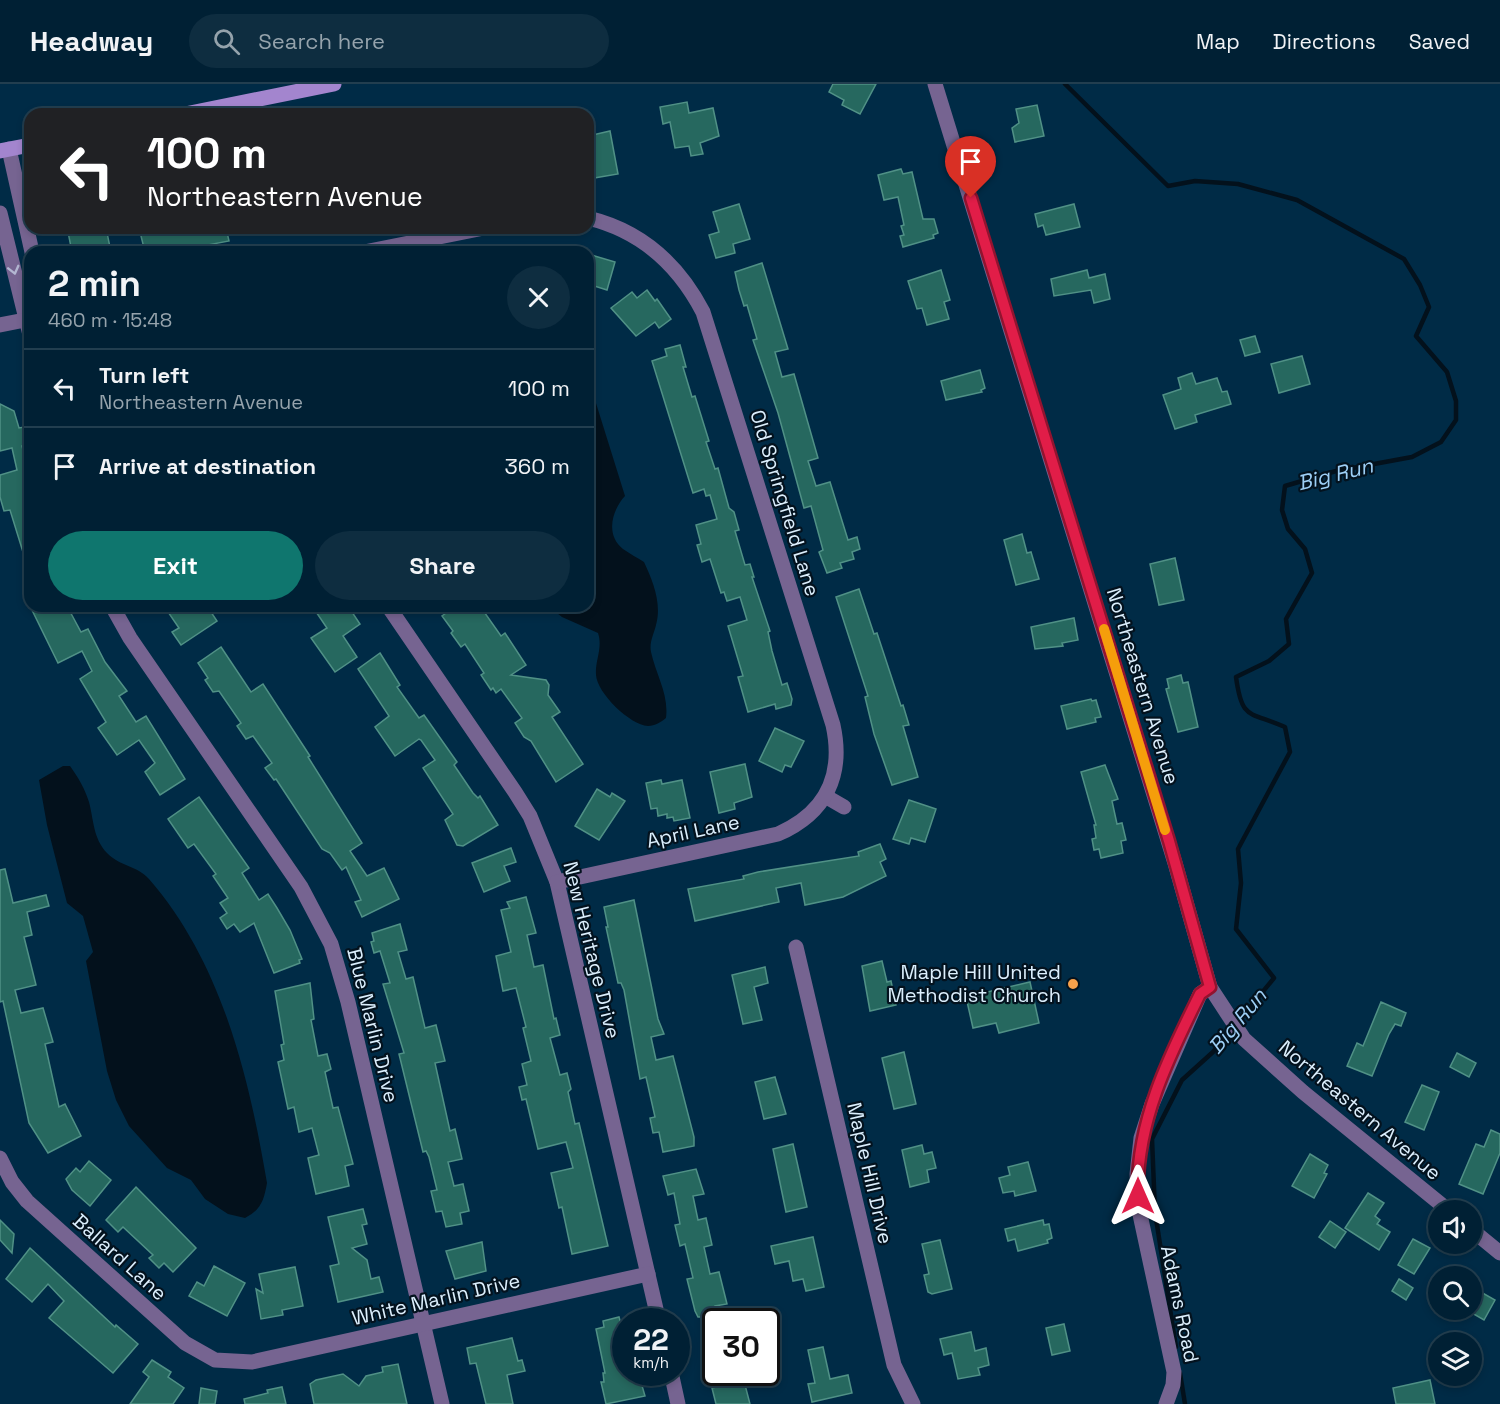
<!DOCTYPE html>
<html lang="en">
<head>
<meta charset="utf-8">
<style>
	:root { --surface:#002034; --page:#0e2d40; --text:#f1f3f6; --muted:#95a3ac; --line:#223e4f; --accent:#0f766e }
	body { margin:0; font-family:"Space Grotesk",sans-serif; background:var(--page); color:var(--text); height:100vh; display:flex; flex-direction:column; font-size:22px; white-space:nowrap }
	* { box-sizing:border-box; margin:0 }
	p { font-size:20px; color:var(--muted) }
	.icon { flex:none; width:33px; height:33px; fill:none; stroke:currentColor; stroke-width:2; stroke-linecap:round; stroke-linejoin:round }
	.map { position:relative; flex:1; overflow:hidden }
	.sheet { position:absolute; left:24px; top:162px; width:570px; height:366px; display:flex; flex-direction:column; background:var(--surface); border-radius:18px; box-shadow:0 3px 9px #0003,0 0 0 2px var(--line) }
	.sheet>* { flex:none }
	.guide { position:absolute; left:24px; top:24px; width:570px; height:126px; border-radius:18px; box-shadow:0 3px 9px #0003,0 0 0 2px var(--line); background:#202124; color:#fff; overflow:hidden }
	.tools { position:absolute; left:1428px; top:1116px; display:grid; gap:12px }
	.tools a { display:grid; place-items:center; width:54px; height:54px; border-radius:50%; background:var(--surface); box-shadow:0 3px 9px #0003,0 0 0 2px var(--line); font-size:30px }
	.speed { position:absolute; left:612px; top:1224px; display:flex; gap:12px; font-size:30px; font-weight:700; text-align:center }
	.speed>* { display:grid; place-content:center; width:78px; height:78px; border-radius:50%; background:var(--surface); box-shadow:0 3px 9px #0003,0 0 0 2px var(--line); line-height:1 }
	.speed small { font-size:15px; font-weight:400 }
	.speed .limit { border:3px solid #111; border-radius:9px; background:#fff; color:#111 }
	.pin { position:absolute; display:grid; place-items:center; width:51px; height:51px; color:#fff; margin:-62px -26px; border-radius:50% 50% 50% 0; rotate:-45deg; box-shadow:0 0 6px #0007 }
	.pin .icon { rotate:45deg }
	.me { position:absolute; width:66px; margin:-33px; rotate:0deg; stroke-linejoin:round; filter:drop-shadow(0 0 4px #0008) }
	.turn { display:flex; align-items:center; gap:21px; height:126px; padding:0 24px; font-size:27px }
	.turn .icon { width:78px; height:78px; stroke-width:2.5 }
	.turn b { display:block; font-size:42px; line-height:51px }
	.round { display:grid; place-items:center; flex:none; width:63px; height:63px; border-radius:32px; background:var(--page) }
	.overview { display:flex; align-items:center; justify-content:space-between; height:102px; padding:0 24px }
	h1 { font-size:36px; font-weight:700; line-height:45px }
	.primary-button { display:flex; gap:12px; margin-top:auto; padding:12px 24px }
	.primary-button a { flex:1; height:69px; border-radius:36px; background:var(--accent); color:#fff; font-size:24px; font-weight:700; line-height:69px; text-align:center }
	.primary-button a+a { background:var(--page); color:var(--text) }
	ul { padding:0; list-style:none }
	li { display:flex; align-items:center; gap:18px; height:78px; padding:0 24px; border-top:2px solid var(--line) }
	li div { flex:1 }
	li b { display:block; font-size:22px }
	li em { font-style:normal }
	header { display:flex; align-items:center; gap:36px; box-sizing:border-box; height:84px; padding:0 30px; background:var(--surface); border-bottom:2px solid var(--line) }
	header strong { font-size:28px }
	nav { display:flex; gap:33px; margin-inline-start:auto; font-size:21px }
	.search { width:420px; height:54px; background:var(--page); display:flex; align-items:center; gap:15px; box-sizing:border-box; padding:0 21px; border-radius:33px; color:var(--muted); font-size:22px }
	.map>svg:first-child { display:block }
	.water { fill:#03111c }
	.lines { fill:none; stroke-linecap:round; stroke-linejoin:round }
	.stream { stroke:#03111c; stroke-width:4.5 }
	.building { fill:#26685f; stroke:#509186; stroke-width:1.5 }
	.street { stroke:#766491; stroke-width:15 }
	.secondary { stroke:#a385ce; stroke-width:15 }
	.oneway { stroke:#b3b7d2 }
	.route-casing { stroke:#92132f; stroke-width:15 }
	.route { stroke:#e11d48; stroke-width:10 }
	.slow { stroke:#f59e0b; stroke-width:10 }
	.poi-dot { fill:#f8a14b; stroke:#03121e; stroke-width:2 }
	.labels { text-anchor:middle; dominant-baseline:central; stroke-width:4.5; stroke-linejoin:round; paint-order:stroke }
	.street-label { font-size:20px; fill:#dceffd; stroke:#03121e }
	.poi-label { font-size:20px; fill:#dceffd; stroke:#03121e; text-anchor:end }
	.water-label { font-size:21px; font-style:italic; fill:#9dcff6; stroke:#03121e }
</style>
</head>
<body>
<header>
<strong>Headway</strong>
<div class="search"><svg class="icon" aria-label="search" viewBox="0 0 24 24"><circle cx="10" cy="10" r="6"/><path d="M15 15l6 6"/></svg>Search here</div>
<nav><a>Map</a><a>Directions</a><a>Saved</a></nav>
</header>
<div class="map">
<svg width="1500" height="1320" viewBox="0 0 1500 1320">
	<rect width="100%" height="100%" fill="#002b46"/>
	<!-- water -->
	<g class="water">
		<path d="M588 300 595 316 625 412C612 426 605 451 623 465 630 470 638 474 644 478 653 497 662 520 656 541 654 550 649 558 651 568 656 591 669 610 666 634 661 638 655 642 648 642 630 641 597 609 596 591 595 576 603 564 598 549L562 533 548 522H588Z"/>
		<path d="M63 682H70C78 693 85 705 89 718 94 737 93 754 107 769 119 782 138 782 149 795 222 879 249 993 267 1099 264 1116 261 1126 245 1134L228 1130 205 1115 191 1096 167 1084 129 1042 116 1016 107 987 86 877 93 868 83 832 67 819 47 741 39 696Z"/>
	</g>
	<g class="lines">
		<!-- stream -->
		<g class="stream">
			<path d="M1065 0 1168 102 1195 97 1238 100 1297 116 1404 175 1420 201 1429 223 1416 252 1447 288 1456 317V336L1441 358 1412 373 1336 387 1285 402 1282 426 1288 445 1305 465 1312 489 1286 535 1289 560 1269 577 1236 593C1242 637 1249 627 1285 643L1290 668 1238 765 1241 799 1236 845 1274 894 1213 968 1182 996 1152 1055 1155 1128 1176 1263"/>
			<polyline points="1180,1289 1185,1320"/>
		</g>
	</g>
	<!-- building -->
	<g class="building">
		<polygon points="833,0 876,0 860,30 842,21 844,16 829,8"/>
		<polygon points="687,18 689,29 713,24 719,52 700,59 703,70 691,72 689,62 675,64 670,38 663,40 660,23"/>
		<polygon points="1037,21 1044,52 1015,58 1012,44 1019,39 1016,25"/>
		<polygon points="610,47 618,90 588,95 588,52"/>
		<polygon points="901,85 903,90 912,88 923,135 934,135 938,149 933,151 934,154 903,163 900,152 904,151 901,142 904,141 898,113 884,116 878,91"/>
		<polygon points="739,120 750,155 733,160 735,169 716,174 709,151 719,148 713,128"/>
		<polygon points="1074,120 1080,143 1046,151 1043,141 1038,143 1035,130"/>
		<polygon points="88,144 106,144 111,168 72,168 68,148"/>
		<polygon points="139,144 226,144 229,157 181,166 181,168 145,168"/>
		<polygon points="588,170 615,178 607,206 588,200"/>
		<polygon points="762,179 788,265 775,268 782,293 794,290 818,374 808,377 816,402 830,398 848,456 857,453 860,465 852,468 854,475 840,479 842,484 827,489 819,468 823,466 811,422 804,424 778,329 753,256 757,255 747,221 744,222 739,206 735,188"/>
		<polygon points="941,186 950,216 944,218 949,235 927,241 922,224 917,225 908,197"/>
		<polygon points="1087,186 1089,194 1105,190 1110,215 1094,219 1091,206 1054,212 1051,195"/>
		<polygon points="647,206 655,217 657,215 671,235 659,244 655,238 636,252 611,224 632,208 637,214"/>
		<polygon points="1255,252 1260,268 1245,272 1240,256"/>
		<polygon points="680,261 686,283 683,283 692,313 695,312 709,357 706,358 715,385 718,384 729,424 734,428 739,446 735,447 745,481 750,480 754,493 752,493 770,547 768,548 772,567 782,601 787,599 792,615 791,621 776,625 775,620 748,628 738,593 743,592 728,542 747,536 740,513 727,517 724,508 721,509 710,475 702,478 697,461 701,460 696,441 717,435 710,411 706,412 704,405 693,409 652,277 667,272 665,265"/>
		<polygon points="1302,272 1310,300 1279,309 1271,280"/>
		<polygon points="980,286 985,304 981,306 982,308 946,316 941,297"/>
		<polygon points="1192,289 1196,300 1217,294 1222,308 1227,307 1231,320 1195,331 1197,338 1175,345 1163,311 1181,305 1178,294"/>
		<polygon points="0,320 14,327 19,344 24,343 29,360 22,362 30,392 30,480 27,481 10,426 4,427 0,413 0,391 17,386 12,364 0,367"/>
		<polygon points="1022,450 1027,469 1031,468 1039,495 1016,501 1004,456"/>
		<polygon points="1175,474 1184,516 1159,521 1150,480"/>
		<polygon points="859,505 874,550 877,549 901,622 903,621 909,641 903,642 918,693 892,701 874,650 865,613 868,612 836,513"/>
		<polygon points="30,522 67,522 81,548 88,545 105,578 127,607 119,612 136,638 146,632 185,695 160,711 145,688 155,679 139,656 117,671 98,644 106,638 80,595 92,587 82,567 58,579"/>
		<polygon points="176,522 207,522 217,537 181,561 172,548 179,544 168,528"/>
		<polygon points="312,522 348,522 360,540 343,552 357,573 335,588 311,554 327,544"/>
		<polygon points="456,522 480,522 501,552 505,549 526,581 511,591 546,596 549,601 548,611 560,628 552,633 583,680 556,698 531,657 524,653 515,639 522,634 501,605 496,609 493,604 491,606 481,591 484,589 465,560 461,563 451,549 453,547 442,532"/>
		<polygon points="1074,534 1078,556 1062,559 1063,562 1035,565 1031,543"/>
		<polygon points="221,563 251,608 263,600 310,672 308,673 362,759 350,767 367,792 384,784 399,815 362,833 355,818 361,816 346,783 342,786 330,769 322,765 276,695 274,696 265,684 272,679 253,652 246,655 237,642 241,639 219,607 213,608 205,596 208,594 198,579"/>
		<polygon points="380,569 400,601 397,603 419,634 424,631 457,678 454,681 473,709 478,714 480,712 498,741 463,762 457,761 445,736 453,730 423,684 435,676 421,656 419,655 395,672 375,643 389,632 358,585"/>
		<polygon points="1181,591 1183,599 1188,598 1198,643 1178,648 1166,605 1169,604 1167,595"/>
		<polygon points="1091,615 1092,617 1096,616 1101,633 1095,634 1096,638 1067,645 1061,622"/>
		<polygon points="775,644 804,657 791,683 785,681 782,688 759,677"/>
		<polygon points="745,680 752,713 734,719 735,725 719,729 710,688"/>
		<polygon points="1105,681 1118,715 1112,717 1117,740 1122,739 1126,756 1121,757 1123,769 1101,774 1099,765 1094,766 1092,755 1096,754 1094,741 1096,741 1081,688"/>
		<polygon points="661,696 662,700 682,696 690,734 674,737 673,733 667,734 667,730 658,732 657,724 651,725 646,699"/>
		<polygon points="597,705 610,713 612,709 625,717 599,756 575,742"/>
		<polygon points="199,713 249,784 242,789 259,816 268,810 277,824 290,846 302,875 299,876 300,879 274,889 254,839 240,848 234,840 227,845 220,834 227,829 220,819 228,814 213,792 216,790 194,760 188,764 168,735"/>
		<polygon points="909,716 936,725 925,758 911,754 909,760 893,755"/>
		<polygon points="880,760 886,775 880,778 886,792 843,813 805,821 801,799 776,804 779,818 695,837 688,805 744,795 743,792 758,788 859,772 858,768"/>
		<polygon points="511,764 516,778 504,782 510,797 484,808 472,779"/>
		<polygon points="5,785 13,819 46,811 49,822 27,828 32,851 24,853 36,901 15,906 21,929 43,924 53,958 45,960 59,1023 65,1020 81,1052 48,1069 29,1039 3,917 0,918 0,786"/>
		<polygon points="526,813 536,849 527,851 534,883 543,881 554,935 556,934 560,951 550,954 560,991 567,989 571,1005 568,1008 575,1040 579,1039 608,1162 572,1170 562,1123 559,1124 551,1089 573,1084 566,1058 538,1065 526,1015 522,1016 519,1003 527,1001 522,980 531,977 523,944 526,943 516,904 503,907 496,872 511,868 501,826 510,824 507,818"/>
		<polygon points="634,816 658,935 664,950 651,953 656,976 673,972 694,1053 694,1062 663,1068 659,1048 653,1049 650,1034 655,1033 646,993 640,995 624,906 621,899 618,899 606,843 608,843 604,823"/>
		<polygon points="400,840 407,866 398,868 406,895 413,893 425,944 436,941 445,977 435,979 450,1047 455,1045 462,1075 448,1078 454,1102 463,1100 469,1127 460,1129 462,1140 446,1143 442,1127 436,1128 431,1107 437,1106 429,1073 426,1067 423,1068 399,970 404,969 383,900 390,899 380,867 374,869 371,858 374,857 372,849"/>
		<polygon points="882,877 887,898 891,897 896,921 870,927 862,882"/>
		<polygon points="765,883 768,899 754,903 762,936 743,940 732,891"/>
		<polygon points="1030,898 1039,939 999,949 996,939 973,944 966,913"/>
		<polygon points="310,899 314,935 311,936 318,972 327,970 331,985 325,988 333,1024 338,1023 353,1080 345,1082 349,1102 316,1110 308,1074 319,1071 312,1044 299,1048 294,1023 288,1025 278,978 284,976 281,961 284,960 275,907"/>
		<polygon points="1381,918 1406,929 1401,942 1395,940 1389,950 1372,992 1347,982 1357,959 1363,962"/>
		<polygon points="904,968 916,1020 894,1025 882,974"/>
		<polygon points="1457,969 1476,979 1469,993 1450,983"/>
		<polygon points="775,993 786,1030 764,1035 755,998"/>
		<polygon points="1422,1001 1439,1008 1424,1046 1405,1038"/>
		<polygon points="1491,1046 1500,1050 1500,1069 1483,1110 1459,1100 1476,1060 1484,1063"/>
		<polygon points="793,1060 807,1123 786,1128 773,1065"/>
		<polygon points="922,1061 924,1070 932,1068 936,1084 927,1086 929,1098 910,1103 902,1066"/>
		<polygon points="1310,1070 1328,1081 1324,1089 1327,1090 1314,1114 1292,1102"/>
		<polygon points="89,1077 111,1096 90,1122 72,1106 66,1095 76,1084 80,1088"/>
		<polygon points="1028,1078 1036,1107 1015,1112 1014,1107 1003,1109 999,1094 1010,1091 1008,1083"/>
		<polygon points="696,1085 704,1110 693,1112 698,1136 706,1134 712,1161 704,1163 710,1190 719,1188 727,1220 715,1222 716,1275 711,1276 701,1233 698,1233 695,1227 687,1195 693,1194 685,1160 680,1162 675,1141 680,1140 674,1109 668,1111 663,1092"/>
		<polygon points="136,1103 196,1164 173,1188 164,1179 159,1184 149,1174 153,1171 123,1143 118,1148 106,1136"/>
		<polygon points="1368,1109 1384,1119 1375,1132 1380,1136 1377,1140 1390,1148 1379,1166 1345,1144"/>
		<polygon points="363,1125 367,1140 362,1141 367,1160 352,1164 367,1176 371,1195 379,1193 383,1208 338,1218 330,1182 339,1180 328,1133"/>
		<polygon points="0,1136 14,1150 12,1169 0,1156"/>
		<polygon points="1043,1136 1044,1141 1049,1140 1052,1154 1047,1156 1048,1159 1018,1167 1015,1155 1008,1157 1005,1145"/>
		<polygon points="1330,1137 1346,1148 1335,1164 1319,1153"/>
		<polygon points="813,1153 824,1203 806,1207 803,1195 793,1197 789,1177 775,1180 771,1162"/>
		<polygon points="1413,1155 1430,1164 1414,1190 1398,1181"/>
		<polygon points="940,1156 952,1205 932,1210 928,1208 924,1191 929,1190 922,1160"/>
		<polygon points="482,1158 486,1187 455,1195 446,1167"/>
		<polygon points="30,1164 115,1243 116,1241 138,1260 113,1289 49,1234 64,1217 48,1200 32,1218 6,1195"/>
		<polygon points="214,1182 245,1199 227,1232 189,1212 197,1198 204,1202"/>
		<polygon points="295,1183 303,1222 282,1226 283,1231 261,1235 256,1205 263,1209 259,1190"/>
		<polygon points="1399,1195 1413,1204 1406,1216 1392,1207"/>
		<polygon points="1472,1203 1495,1216 1484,1236 1472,1229"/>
		<polygon points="619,1233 623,1247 626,1246 626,1288 638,1288 645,1312 606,1320 601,1298 604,1298 603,1289 605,1289 596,1245 604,1243 603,1237"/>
		<polygon points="1064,1240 1070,1267 1052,1271 1046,1244"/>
		<polygon points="971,1248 975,1267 986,1264 989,1281 978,1284 980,1291 958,1295 952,1269 944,1271 940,1255"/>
		<polygon points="512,1254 518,1277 522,1276 525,1287 507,1291 513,1320 486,1320 476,1279 470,1280 467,1264"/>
		<polygon points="823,1263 830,1295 848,1291 852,1309 812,1318 808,1300 815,1299 808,1266"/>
		<polygon points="152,1276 171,1288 168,1293 184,1304 173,1320 130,1320 149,1293 143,1288"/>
		<polygon points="398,1280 407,1320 314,1320 310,1300 316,1296 343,1290 359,1302 366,1292 383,1288 382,1283"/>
		<polygon points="1430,1296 1435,1320 1396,1320 1393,1304"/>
		<polygon points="744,1297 750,1320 716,1320 712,1304"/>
		<polygon points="282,1303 286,1320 245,1320 244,1315 268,1309 267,1306"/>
		<polygon points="201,1304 217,1307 215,1320 199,1320"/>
	</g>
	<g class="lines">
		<!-- street -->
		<g class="street">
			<polyline points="935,0 1175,779 1210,903 1244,955 1303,1008 1448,1126"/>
			<polyline points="9,65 32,168"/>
			<polyline points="0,129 30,251"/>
			<polyline points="364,168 484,144"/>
			<polyline points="0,241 30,235"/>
			<polyline points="112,522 130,554 301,803 331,860 348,918 442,1320"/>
			<polyline points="388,522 515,708 530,732 557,798 659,1238"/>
			<polyline points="825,712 844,723"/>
			<path d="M557 798 778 750C826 729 844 691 833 641L703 228C678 180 642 147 588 134"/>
			<polyline points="796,863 894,1281 913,1320"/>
			<polyline points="0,1074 12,1098 27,1117 185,1259 215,1276 252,1278 648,1190"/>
			<polyline points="1472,1146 1500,1169"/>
			<polyline points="671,1288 678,1320"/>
			<polyline points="1166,1320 1173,1301 1174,1288 1139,1126 1137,1090 1141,1054 1152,1020 1200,910 1210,903"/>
		</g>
		<!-- secondary -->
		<g class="secondary">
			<polyline points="185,30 334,0"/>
			<polyline points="0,67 30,61"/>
		</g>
	</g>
	<!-- one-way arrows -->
	<defs><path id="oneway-chevron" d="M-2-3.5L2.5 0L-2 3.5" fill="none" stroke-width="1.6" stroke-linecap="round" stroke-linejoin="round" transform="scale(1.5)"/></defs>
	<use class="oneway" href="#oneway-chevron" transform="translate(14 186) rotate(76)"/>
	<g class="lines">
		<!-- route casing -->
		<g class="route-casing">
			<path id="route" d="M971 114 1169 757 1210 903 1200 910C1169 972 1135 1041 1138 1112"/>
		</g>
		<!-- route -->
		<use href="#route" class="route"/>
		<!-- slow -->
		<polyline class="slow" points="1104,545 1165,746"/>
	</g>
	<!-- markers -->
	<circle class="poi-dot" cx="1073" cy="900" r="6"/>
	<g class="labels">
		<!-- street labels -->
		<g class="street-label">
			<text transform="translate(785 419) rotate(73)">Old Springfield Lane</text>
			<text transform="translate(1143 602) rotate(73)">Northeastern Avenue</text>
			<text transform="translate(693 747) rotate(-12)">April Lane</text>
			<text transform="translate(592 866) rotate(76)">New Heritage Drive</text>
			<text transform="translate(373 941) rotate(76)">Blue Marlin Drive</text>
			<text transform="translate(1360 1026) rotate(40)">Northeastern Avenue</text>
			<text transform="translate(870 1089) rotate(77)">Maple Hill Drive</text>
			<text transform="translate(120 1173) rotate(42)">Ballard Lane</text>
			<text transform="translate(436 1215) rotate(-13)">White Marlin Drive</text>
			<text transform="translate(1180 1220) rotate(78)">Adams Road</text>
		</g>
		<!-- poi labels -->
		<g class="poi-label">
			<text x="1061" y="888">Maple Hill United<tspan x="1061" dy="23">Methodist Church</tspan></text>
		</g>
		<!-- water labels -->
		<g class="water-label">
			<text transform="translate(1335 390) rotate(-14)">Big Run</text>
			<text transform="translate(1237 937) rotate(-50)">Big Run</text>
		</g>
	</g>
</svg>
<div class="tools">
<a><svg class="icon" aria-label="sound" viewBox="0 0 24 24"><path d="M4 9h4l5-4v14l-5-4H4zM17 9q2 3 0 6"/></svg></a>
<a><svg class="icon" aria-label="search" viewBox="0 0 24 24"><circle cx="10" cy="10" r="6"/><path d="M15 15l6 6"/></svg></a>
<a><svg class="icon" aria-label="layers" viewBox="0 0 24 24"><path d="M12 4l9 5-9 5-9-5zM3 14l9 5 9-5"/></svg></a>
</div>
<div class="speed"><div>22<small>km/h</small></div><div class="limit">30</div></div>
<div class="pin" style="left:971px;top:114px;background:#d93025"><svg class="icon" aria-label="arrive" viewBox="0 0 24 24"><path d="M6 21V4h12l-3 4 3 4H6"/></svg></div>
<svg class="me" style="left:1138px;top:1112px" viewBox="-20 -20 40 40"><path d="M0-17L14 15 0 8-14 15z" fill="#e11d48" stroke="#fff" stroke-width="4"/></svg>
<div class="guide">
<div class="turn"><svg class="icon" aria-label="left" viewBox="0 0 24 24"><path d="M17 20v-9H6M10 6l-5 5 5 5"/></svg><div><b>100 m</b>Northeastern Avenue</div></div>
</div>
<section class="sheet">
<div class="overview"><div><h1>2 min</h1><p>460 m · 15:48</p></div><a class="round"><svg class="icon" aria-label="close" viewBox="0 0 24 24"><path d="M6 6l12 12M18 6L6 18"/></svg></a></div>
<ul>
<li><svg class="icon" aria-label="left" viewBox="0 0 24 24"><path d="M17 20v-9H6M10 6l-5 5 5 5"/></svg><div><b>Turn left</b><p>Northeastern Avenue</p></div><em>100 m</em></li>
<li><svg class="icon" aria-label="arrive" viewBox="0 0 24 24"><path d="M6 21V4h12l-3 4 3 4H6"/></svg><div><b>Arrive at destination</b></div><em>360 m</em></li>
</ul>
<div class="primary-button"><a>Exit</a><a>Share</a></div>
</section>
</div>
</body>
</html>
